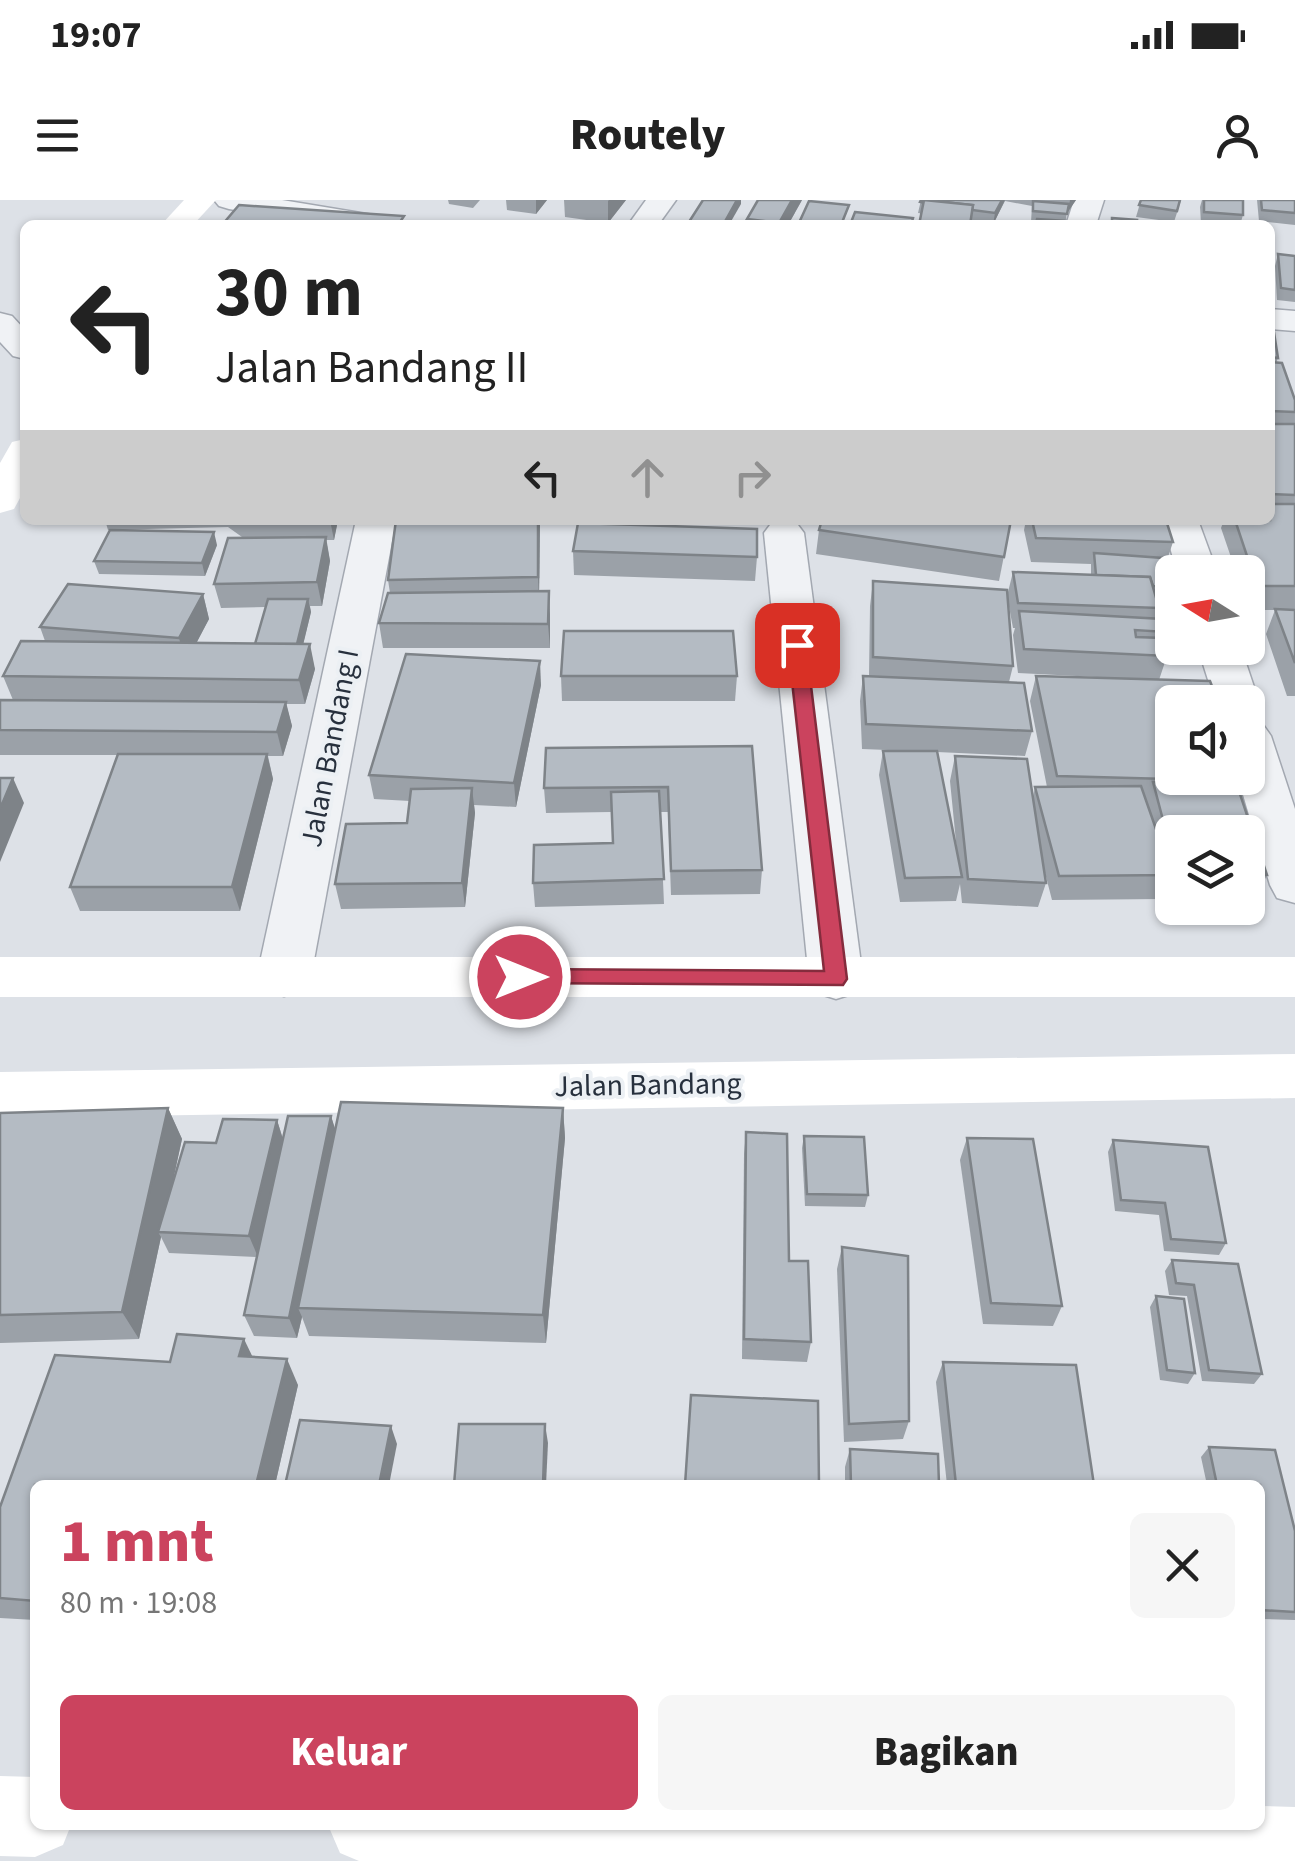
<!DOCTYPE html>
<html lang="id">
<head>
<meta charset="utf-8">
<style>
	:root { --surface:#fff; --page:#f6f6f6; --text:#222; --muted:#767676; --accent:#cb435e }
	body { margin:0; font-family:"Source Sans 3",sans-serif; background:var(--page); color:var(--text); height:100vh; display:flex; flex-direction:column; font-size:38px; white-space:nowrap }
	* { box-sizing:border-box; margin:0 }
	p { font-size:32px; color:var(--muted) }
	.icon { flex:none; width:55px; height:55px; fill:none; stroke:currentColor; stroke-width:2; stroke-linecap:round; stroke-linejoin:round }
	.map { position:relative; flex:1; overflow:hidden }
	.side { position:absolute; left:30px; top:1280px; width:1235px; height:350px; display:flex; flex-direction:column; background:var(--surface); border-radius:15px; box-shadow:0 2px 8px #0004 }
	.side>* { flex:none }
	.guide { position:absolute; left:20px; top:20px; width:1255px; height:305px; border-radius:15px; box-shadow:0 2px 8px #0004; background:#fff; color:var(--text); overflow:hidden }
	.needle { width:65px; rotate:281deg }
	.tools { position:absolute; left:1155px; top:355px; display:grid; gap:20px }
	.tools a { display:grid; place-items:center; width:110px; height:110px; border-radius:15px; background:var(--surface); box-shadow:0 2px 8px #0004; font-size:50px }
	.pin { position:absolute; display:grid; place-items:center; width:85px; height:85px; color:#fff; margin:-42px; border-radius:20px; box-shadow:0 5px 15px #0006 }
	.me { position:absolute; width:110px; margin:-55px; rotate:90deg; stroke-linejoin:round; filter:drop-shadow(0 0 8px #0008) }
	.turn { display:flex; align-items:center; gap:35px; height:210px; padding:0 30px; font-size:45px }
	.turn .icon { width:130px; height:130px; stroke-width:2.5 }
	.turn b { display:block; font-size:70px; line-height:85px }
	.lanes { display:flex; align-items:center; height:95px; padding:0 30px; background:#0003; justify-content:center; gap:50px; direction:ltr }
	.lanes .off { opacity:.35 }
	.round { display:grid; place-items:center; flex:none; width:105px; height:105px; border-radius:15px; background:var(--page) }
	.headline { display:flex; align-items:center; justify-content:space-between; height:170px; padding:0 30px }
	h1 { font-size:60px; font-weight:800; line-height:75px; color:var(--accent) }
	.action { display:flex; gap:20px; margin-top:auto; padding:20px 30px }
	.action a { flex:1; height:115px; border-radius:15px; background:var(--accent); color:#fff; font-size:40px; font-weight:800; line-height:115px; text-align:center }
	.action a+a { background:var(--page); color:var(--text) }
	.status { display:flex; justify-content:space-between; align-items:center; height:70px; padding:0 50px; background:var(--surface); direction:ltr }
	.status svg { height:28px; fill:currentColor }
	header { display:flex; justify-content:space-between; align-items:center; height:130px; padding:0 30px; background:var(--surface); font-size:45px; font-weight:800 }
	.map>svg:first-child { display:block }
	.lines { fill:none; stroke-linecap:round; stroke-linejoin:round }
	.minor-casing { stroke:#a3a8b1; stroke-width:3 }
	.minor { fill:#f0f2f5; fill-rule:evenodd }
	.secondary { fill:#fff; fill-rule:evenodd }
	.wall { fill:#9ba1a8 }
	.shaded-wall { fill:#7e8388 }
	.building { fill:#b4bbc3; stroke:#7e8388; stroke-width:2.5 }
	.route { fill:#cb435e; stroke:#842c3d; stroke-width:2.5 }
	.labels { text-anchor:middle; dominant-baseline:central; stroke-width:8; stroke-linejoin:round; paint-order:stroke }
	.street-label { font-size:30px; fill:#27303d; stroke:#ecf0f4 }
</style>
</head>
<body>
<div class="status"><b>19:07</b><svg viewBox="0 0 49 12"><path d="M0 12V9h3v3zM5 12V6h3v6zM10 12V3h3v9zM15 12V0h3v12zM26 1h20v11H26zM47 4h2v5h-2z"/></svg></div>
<header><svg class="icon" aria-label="menu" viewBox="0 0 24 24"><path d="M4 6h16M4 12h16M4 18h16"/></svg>Routely<svg class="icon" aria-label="person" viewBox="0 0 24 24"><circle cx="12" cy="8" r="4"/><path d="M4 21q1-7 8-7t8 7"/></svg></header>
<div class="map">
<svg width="1295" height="1661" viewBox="0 0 1295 1661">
	<rect width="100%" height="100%" fill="#dde1e7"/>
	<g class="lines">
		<!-- minor casing -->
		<g class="minor-casing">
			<g id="minor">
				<polygon points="214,0 282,0 379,16 390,19 394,25 326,25 229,9 219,6"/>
				<polygon points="646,0 676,0 658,25 628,25"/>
				<polygon points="1074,0 1104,0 1096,25 1066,25"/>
				<polygon points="1270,109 1295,111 1295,131 1270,129"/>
				<polygon points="0,113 12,116 25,130 25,159 13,156 0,142"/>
				<polygon points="356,320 396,320 311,776 303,790 284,796 265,790 257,776"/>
				<polygon points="1157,320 1198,320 1217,372 1177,372 1165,330"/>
				<polygon points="784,321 798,325 804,333 863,779 855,793 836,799 817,793 809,779 764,333 770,325"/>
				<polygon points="1198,448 1241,448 1259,502 1253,512 1248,513 1248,502 1215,502"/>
				<polygon points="1248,521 1264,526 1271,536 1295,609 1295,703 1277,698 1270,685 1238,578 1248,578"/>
			</g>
		</g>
		<!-- minor -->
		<use href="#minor" class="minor"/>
		<!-- secondary -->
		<g class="secondary">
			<polygon points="184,0 216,0 193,25 161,25"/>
			<polygon points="25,239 25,289 14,309 0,313 0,263 12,242"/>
			<rect x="0" y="757" width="1295" height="40"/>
			<polygon points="1295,854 1295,898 0,918 0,872"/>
			<polygon points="0,1576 35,1577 35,1625 71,1625 63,1645 35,1657 0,1656"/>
			<polygon points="1260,1606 1295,1607 1295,1661 359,1661 340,1653 328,1625 1260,1625"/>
		</g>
	</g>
	<!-- wall -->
	<g class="wall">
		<polygon points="448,0 480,0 473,8 449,4"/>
		<polygon points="506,0 547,0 536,14 507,10"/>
		<polygon points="564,0 626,0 608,23 565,17"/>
		<polygon points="802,0 788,25 746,25 747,19"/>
		<polygon points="921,0 1076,0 1067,12 1065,25 1035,25 1036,23 1031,22 1032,6 1005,1 993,24 918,13"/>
		<polygon points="1141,0 1181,0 1174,22 1136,17"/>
		<polygon points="1202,0 1243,0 1243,15 1240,25 1201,23 1200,7"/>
		<polygon points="1257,0 1295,0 1295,25 1259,21"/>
		<polygon points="1278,54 1295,56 1295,102 1277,100 1275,66"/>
		<polygon points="1270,126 1278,158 1276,163 1295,200 1295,496 1287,496 1266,434 1275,410 1248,410 1248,372 1236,372 1221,328 1224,320 1270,320"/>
		<polygon points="105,320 338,320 334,340 326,340 330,361 322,406 310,406 311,412 303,444 315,469 305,504 286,504 292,526 283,556 268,556 273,579 240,711 80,711 70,687 117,555 0,555 0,500 13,500 3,476 45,441 40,427 203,394 209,419 196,443 255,444 265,407 221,408 214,384 264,338 242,337 228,327 108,330"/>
		<polygon points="540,320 539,391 550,415 550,448 383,448 379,423 390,393 388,380"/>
		<polygon points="1011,320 999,381 816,354 819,330"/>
		<polygon points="1026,320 1166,320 1173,342 1165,366 1164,366 1167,387 1162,400 1157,400 1159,408 1156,418 1166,432 1163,441 1167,456 1159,480 1243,581 1239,591 1267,675 1255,699 1248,699 1248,632 1172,632 1172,697 1168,697 1166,689 1162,699 1052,700 1044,669 1046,683 1038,707 962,703 960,684 956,701 900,702 879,575 883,551 914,551 862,549 860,501 863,476 869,476 870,406 873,381 1013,466 1009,482 1032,531 1025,556 937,552 957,652 950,581 955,556 1033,597 1035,587 1047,587 1030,501 1036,476 1116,478 1018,473 1013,435 1015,428 1013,428 1007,396 1013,372 1091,375 1091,364 1031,362 1024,330"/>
		<polygon points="217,345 205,376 99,374 94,361"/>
		<polygon points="573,351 757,357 755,381 574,375"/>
		<polygon points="561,476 737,476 735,501 562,501"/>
		<polygon points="541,485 516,607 474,605 475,613 465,707 341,709 335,684 407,623 410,601 374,599 369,575"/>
		<polygon points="752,546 762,670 760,694 671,695 668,612 660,612 664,704 535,707 533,683 613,643 611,612 546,613 544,588"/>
		<polygon points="168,908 182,939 171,988 216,943 277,920 283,939 331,916 335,930 563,908 565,938 546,1143 309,1136 302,1117 297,1138 254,1136 244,1115 257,1057 169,1053 161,1037 139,1139 0,1143 0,913"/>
		<polygon points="746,932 789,1061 811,1142 807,1162 742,1159 744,954"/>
		<polygon points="804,936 868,995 865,1007 805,1006 802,948"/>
		<polygon points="967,938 1062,1106 1053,1126 983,1124 960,960"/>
		<polygon points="1113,940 1226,1043 1219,1055 1164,1051 1159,1015 1115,1011 1108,952"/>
		<polygon points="842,1047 909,1221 903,1239 844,1242 837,1069"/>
		<polygon points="1172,1060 1238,1064 1262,1174 1254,1184 1202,1181 1187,1096 1169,1095 1165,1071"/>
		<polygon points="1156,1096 1195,1173 1188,1184 1160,1180 1150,1107"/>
		<polygon points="253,1157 298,1185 275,1285 35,1285 35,1420 0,1418 0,1307 170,1162"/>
		<polygon points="943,1162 1094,1285 947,1285 936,1182"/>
		<polygon points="1209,1247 1275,1250 1295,1331 1295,1420 1260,1419 1260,1285 1207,1285 1201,1257"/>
		<polygon points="850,1249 939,1285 845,1285 845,1267"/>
	</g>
	<!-- shaded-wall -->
	<g class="shaded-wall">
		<polygon points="536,0 547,0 536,14"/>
		<polygon points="609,0 626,0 608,23 608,1"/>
		<polygon points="737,0 741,0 741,4 729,25 723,25"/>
		<polygon points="792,0 802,0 788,25 779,25"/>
		<polygon points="1002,0 1005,0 993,25 995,13"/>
		<polygon points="1070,0 1076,0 1068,12"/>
		<polygon points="330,320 338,320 334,340"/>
		<polygon points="538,320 540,320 539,401 538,377"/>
		<polygon points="214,332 217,345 205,376 202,363"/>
		<polygon points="326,337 330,361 322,406 317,382"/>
		<polygon points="549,391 550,415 550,448 548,424"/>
		<polygon points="203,394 209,419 186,463 179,438"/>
		<polygon points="308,399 311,412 298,466 295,453"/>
		<polygon points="310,444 315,469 305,504 299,480"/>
		<polygon points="540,461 541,485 516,607 514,583"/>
		<polygon points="286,502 292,526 283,556 277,532"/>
		<polygon points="267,554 273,579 240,711 232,687"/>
		<polygon points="13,578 24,603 0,662 0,609"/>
		<polygon points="472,588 475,613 465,707 462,683"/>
		<polygon points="168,908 182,939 162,1032 158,1032 161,1037 139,1139 122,1112"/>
		<polygon points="563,908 565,938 546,1143 543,1115"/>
		<polygon points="331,916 338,938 298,1108 302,1117 297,1138 289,1118"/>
		<polygon points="277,920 284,943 258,1057 249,1036"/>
		<polygon points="244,1139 257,1166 239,1156"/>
		<polygon points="287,1159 298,1185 275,1285 256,1285"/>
		<polygon points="545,1224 548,1243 546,1285 543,1285"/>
		<polygon points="391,1226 397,1244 389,1285 379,1285"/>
	</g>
	<!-- building -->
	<g class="building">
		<polygon points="703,0 737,0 723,25 687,25"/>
		<polygon points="758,0 792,0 779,23 747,19"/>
		<polygon points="921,0 1002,0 995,13 972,10 973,5 924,0 924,3 920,2"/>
		<polygon points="924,0 973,5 970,25 919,25"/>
		<polygon points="1141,0 1180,0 1177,11 1139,5"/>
		<polygon points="1204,0 1243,0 1243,15 1204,12"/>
		<polygon points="1261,0 1295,0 1295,13 1262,10"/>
		<polygon points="809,1 849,5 841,25 798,25"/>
		<polygon points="1033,1 1069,4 1067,14 1033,11"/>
		<polygon points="239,5 404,16 398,25 222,25"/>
		<polygon points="855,12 913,18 911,25 850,25"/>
		<polygon points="1112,18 1137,20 1136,25 1112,25"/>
		<polygon points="1037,19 1065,21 1065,25 1036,25"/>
		<polygon points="1278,54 1295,56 1295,90 1281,88"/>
		<polygon points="1270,126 1273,126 1278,158 1270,157"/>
		<polygon points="1270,162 1282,163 1295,200 1295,212 1270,211"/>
		<polygon points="1270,224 1295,224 1295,295 1270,294"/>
		<polygon points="1270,304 1295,304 1295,386 1257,386 1235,320 1270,320"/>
		<polygon points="396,320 538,320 538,377 388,380"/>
		<polygon points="822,320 1011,320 1004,357 819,330"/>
		<polygon points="1032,320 1166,320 1173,342 1036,338"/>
		<polygon points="578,323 757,329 757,357 573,351"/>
		<polygon points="110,330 214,332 202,363 94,361"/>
		<polygon points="326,337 317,382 214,384 228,338"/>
		<polygon points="1094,353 1163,358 1167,387 1153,386 1150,377 1096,375"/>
		<polygon points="1013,372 1150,377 1159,408 1018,403"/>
		<polygon points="873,381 1007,390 1013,466 873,457"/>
		<polygon points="68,384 203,394 179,438 40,427"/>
		<polygon points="549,391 548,424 379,423 388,393"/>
		<polygon points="268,399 308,399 297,444 255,444"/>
		<polygon points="1275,409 1295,410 1295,463"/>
		<polygon points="1019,411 1163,419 1166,432 1135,430 1136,437 1163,438 1167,456 1024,449"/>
		<polygon points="564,431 733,431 737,476 561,476"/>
		<polygon points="21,441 310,444 299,480 3,476"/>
		<polygon points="406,454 540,461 514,583 369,575"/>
		<polygon points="863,476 1024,483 1032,531 866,524"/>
		<polygon points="1036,476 1210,481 1218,502 1172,502 1172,578 1242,578 1243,581 1057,576"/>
		<polygon points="0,500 286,502 277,532 0,530"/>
		<polygon points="752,546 762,670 671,671 668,587 544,588 546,548"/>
		<polygon points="883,551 937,551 962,677 905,678"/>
		<polygon points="118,554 267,554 232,687 70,687"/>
		<polygon points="955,556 1027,559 1046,683 968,679"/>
		<polygon points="0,578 13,578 0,609"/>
		<polygon points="1153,582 1237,585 1267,675 1248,674 1248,632 1172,632 1172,654"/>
		<polygon points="1141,586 1172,675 1059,676 1035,587"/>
		<polygon points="472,588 462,683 335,684 346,624 407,623 411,589"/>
		<polygon points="659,591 664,679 533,683 534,645 613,643 611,592"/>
		<polygon points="341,902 563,908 543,1115 298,1108"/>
		<polygon points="168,908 122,1112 0,1115 0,913"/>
		<polygon points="288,916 331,916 289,1118 244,1115"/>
		<polygon points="223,919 277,920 249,1036 158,1032 185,942 216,943"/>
		<polygon points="746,932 787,934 789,1061 808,1061 811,1142 744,1139"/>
		<polygon points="804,936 864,937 868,995 807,994"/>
		<polygon points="967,938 1033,939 1062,1106 991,1103"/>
		<polygon points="1113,940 1208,947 1226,1043 1171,1039 1165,1003 1121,1000"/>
		<polygon points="842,1047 908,1056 909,1221 849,1224"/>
		<polygon points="1172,1060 1238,1064 1262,1174 1209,1170 1194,1085 1176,1083"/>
		<polygon points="1156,1096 1184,1099 1195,1173 1167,1170"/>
		<polygon points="177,1134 244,1139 239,1156 287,1159 256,1285 35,1285 35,1401 0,1398 0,1307 55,1155 170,1162"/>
		<polygon points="943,1162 1076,1165 1094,1285 956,1285"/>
		<polygon points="691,1195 818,1201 819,1285 685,1285"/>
		<polygon points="300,1220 391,1226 379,1285 285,1285"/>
		<polygon points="459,1224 545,1224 543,1285 454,1285"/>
		<polygon points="1209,1247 1275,1250 1295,1331 1295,1412 1260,1410 1260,1285 1217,1285"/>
		<polygon points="850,1249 938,1254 939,1285 851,1285"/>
	</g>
	<!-- route -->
	<polygon class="route" points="797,439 806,445 847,779 843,785 512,783 509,777 512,771 520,769 824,771 788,445"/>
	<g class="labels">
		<!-- street labels -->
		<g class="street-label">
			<text transform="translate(330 548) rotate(-79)">Jalan Bandang I</text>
			<text transform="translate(648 885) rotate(-1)">Jalan Bandang</text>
		</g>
	</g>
</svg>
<div class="tools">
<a><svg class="needle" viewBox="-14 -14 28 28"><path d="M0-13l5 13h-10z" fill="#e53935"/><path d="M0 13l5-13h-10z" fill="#767676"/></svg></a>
<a><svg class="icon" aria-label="sound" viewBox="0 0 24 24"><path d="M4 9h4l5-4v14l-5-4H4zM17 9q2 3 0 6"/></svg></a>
<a><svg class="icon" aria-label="layers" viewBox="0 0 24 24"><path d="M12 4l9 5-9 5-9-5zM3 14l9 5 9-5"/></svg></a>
</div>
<div class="pin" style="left:797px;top:445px;background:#d93025"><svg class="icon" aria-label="arrive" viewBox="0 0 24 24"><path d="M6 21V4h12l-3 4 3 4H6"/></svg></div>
<svg class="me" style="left:520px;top:777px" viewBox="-20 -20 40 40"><circle r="17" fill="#cb435e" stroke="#fff" stroke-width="3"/><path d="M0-11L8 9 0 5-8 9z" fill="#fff"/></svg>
<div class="guide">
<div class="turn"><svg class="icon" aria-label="left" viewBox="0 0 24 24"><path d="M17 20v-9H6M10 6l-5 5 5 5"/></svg><div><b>30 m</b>Jalan Bandang II</div></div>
<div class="lanes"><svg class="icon" aria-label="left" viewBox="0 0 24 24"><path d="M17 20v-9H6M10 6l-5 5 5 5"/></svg><svg class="icon off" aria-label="ahead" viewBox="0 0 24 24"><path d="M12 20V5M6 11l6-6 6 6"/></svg><svg class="icon off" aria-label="right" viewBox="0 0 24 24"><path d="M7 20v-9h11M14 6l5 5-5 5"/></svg></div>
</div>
<section class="side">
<div class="headline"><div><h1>1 mnt</h1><p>80 m · 19:08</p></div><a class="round"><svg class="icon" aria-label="close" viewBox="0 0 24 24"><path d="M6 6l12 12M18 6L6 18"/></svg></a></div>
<div class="action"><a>Keluar</a><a>Bagikan</a></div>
</section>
</div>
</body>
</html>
